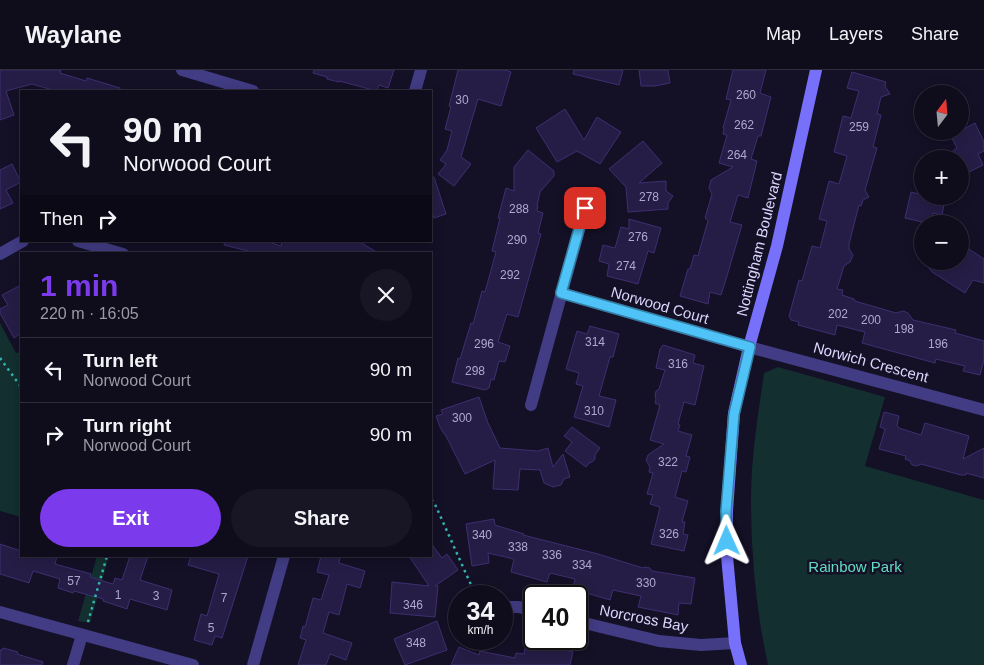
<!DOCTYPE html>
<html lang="en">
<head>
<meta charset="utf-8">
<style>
	:root { --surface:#0f0c1c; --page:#181525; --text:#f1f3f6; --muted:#9b9ba3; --line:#2f2c3b; --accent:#7c3aed }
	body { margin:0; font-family:Helvetica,sans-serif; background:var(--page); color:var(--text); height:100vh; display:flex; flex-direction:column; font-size:19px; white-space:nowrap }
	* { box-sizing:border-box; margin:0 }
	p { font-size:16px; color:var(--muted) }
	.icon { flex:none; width:28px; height:28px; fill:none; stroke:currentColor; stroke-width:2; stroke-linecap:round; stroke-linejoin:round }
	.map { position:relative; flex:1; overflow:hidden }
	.drawer { position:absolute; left:20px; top:182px; width:412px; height:305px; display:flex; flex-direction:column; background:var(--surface); border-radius:0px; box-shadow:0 2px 12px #0003,0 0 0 1px var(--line) }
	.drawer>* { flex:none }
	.hud { position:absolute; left:20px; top:20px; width:412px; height:152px; border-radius:0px; box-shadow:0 2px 12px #0003,0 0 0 1px var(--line); background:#0f0c1c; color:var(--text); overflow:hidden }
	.needle { width:32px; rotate:16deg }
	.controls { position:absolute; left:914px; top:15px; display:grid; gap:10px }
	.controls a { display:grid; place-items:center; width:55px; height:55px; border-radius:50%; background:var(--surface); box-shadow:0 2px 12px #0003,0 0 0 1px var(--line); font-size:25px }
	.speed { position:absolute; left:448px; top:515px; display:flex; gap:10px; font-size:25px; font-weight:700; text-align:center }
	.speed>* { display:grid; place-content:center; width:65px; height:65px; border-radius:50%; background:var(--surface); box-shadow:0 2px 12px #0003,0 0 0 1px var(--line); line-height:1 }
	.speed small { font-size:12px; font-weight:400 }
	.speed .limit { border:2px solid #111; border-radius:8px; background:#fff; color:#111 }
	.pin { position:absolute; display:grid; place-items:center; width:42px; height:42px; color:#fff; margin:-21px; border-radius:10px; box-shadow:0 2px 8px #0006 }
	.me { position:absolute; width:55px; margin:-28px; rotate:359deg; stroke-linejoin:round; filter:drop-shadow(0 0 4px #0008) }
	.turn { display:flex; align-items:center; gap:18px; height:105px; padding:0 20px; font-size:22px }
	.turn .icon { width:65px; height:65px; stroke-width:2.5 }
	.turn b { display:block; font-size:35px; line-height:42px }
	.then { display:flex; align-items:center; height:48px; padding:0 20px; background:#0003; gap:10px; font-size:19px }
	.round { display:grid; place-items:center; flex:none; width:52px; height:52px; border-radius:26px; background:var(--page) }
	.summary { display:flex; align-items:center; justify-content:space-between; height:85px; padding:0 20px }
	h1 { font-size:30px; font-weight:800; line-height:38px; color:var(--accent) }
	.primary-button { display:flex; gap:10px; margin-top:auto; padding:10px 20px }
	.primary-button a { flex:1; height:58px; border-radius:30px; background:var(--accent); color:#fff; font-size:20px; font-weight:800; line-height:58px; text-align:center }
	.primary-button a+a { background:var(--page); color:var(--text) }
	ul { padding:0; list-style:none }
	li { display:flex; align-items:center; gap:15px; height:65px; padding:0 20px; border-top:1px solid var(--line) }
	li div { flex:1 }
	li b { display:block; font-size:19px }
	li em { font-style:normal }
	header { display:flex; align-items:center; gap:30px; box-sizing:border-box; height:70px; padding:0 25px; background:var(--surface); border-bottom:1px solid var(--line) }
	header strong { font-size:24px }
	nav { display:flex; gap:28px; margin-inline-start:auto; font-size:18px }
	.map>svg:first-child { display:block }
	.green { fill:#132f2f }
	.building { fill:#261d46; stroke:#3e2f71 }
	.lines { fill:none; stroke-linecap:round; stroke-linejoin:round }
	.path { stroke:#33b4b0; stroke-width:2.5; stroke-dasharray:2.5 4; stroke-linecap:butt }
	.street { stroke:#413c83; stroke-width:12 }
	.secondary { stroke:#7770fa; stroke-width:12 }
	.route-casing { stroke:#337fa1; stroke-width:12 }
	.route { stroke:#4fc3f7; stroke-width:9 }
	.labels { text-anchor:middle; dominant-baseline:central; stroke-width:5; stroke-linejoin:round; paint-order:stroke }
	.number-label { font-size:12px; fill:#aea8d0 }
	.street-label { font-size:15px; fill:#dbd6fe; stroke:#141026 }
	.park-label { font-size:15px; fill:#63dcc1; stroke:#141026 }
</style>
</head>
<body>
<header>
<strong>Waylane</strong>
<nav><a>Map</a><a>Layers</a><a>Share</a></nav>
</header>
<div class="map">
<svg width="984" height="595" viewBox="0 0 984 595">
	<rect width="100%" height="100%" fill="#141026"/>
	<!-- green -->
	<g class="green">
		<polygon points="0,253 16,283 21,282 21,447 0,441"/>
		<path d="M778 297 885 327 865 396 984 430V595H768C756 541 751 484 751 428 751 387 758 345 764 303Z"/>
		<polygon points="97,486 109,486 90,553 78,551"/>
	</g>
	<!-- building -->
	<g class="building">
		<polygon points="0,0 61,0 60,3 86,11 87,8 120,18 119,21 56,21 32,14 6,21 14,45 0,50"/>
		<polygon points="314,0 394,0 388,18 379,15 377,21 339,11 339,12 327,9 327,7 313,3"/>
		<polygon points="458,0 505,0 511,2 501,36 478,29 461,87 471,94 454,116 438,104 446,94 440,90 447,80 452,61 445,59 451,37 449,36"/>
		<polygon points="574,0 623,0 619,15 573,4"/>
		<polygon points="639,0 668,0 670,13 655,16 641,16"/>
		<polygon points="733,0 766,0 760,23 771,27 761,66 758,66 751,89 757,91 748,128 738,125 730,152 742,155 727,206 721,225 710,222 708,234 680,226 688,199 690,199 694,185 698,186 705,161 708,151 705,148 712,124 709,118 711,110 733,97 719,93 727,65 723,64 724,58 723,58 731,30 726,29"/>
		<polygon points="852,2 886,12 885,16 890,24 881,27 877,44 881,45 873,77 877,78 865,120 869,127 863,130 861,136 859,135 849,174 849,179 853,185 850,192 844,196 837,219 843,220 842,225 854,229 855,231 896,243 903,241 908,243 913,250 956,260 955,263 984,271 984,290 980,305 963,301 965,296 936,289 935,293 862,273 865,262 837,255 835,265 798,255 799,252 791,250 789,246 799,210 802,211 812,176 820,178 827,151 819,149 829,111 839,114 847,86 834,82 843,46 851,48 859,21 847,18"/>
		<polygon points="565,39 584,70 597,47 621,62 600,94 577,81 557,92 536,58"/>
		<polygon points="975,53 984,72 984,81 978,84 983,95 967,103 960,89 942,89 957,78 951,66"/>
		<polygon points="643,71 662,93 639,113 666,111 666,121 673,126 668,133 668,139 628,142 626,117 609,99"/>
		<polygon points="528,80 554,101 554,106 540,122 537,136 538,136 537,141 543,143 538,163 541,164 518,247 507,244 498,272 510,276 505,292 499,291 494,310 491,309 489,318 485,320 452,312 458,288 460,289 471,253 473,254 482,221 485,222 496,182 492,181 500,148 498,148 506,118 514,121 514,97"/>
		<polygon points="12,94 21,112 6,120 13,133 0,139 0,100"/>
		<polygon points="431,107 434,107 446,144 434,148 431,139"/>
		<polygon points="911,122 945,130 942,145 933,143 931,154 905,148"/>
		<polygon points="629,149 661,158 654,183 648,181 638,214 607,206 609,194 599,191 603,175 615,178 621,157 629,159"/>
		<polygon points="225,171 266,171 281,176 282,171 358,171 380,184 247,184 248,181 224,175"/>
		<polygon points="960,173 984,189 984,213 973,210 965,223 932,202 923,191 960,191"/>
		<polygon points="21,215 21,263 14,268 0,243 0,239 8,235 2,225"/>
		<polygon points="590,256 619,264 613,287 610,287 599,326 616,330 609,357 574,347 583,316 576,314 579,303 566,299 577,261 587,264"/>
		<polygon points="663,275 695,285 693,293 704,296 695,335 684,332 678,354 680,355 678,361 692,365 686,386 690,387 686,402 682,401 675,427 688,431 682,452 685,452 683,464 688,465 684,481 651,474 660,437 650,434 653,425 647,424 653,403 649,402 650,397 646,390 648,385 664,374 650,370 660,335 655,333 656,329 655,326 656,321 659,319 665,300 656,298 660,279"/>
		<polygon points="479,327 488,353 500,378 538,381 548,378 553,397 563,384 570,407 564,409 561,415 553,417 544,413 540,400 520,399 518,420 493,419 495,390 465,404 445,364 444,364 440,357 436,346 443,344 441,340"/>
		<polygon points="884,342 899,346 897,356 899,358 921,365 925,353 969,366 963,389 984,378 984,408 966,403 966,405 961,405 921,394 917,396 912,395 910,391 905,389 906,386 879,379 885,359 880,357"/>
		<polygon points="572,357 600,378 595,385 595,389 592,392 589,393 586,397 565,381 572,372 564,366"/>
		<polygon points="494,449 495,455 524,464 523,465 598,484 643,498 645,497 650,498 652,501 695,508 691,534 679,533 678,545 638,537 641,526 613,520 610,530 573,519 575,509 550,503 547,512 511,502 514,489 488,483 489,493 472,496 466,454"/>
		<polygon points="431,473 442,488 447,484 458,500 435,516 438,516 435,547 390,543 392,512 429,516 409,486 431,486"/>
		<polygon points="0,474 21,481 21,486 57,486 55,494 91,504 90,507 113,514 115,508 122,510 130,486 148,486 140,510 172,520 167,540 130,529 127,539 103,531 103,529 74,521 73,523 58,518 60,509 33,501 29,513 0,504"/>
		<polygon points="191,486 248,486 222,568 215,566 212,575 194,570 201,544 207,546 219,504 188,495"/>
		<polygon points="321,486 340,486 339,493 365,501 360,518 347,514 339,545 329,542 323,563 352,573 346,590 330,584 326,595 298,595 306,570 300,568 303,556 305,557 313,528 321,530 329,505 317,502"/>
		<polygon points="437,551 447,580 405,595 394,569"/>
		<polygon points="526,573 551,579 557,580 558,578 573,582 570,595 451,595 459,577 479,585 480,581 515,588 516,583 524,584"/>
		<polygon points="3,578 18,582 17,584 43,592 42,595 0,595 0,580 2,580"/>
	</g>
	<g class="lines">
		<!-- path -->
		<g class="path">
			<polyline points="0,288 21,317"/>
			<polyline points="431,430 434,432 476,526"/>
			<polyline points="88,552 107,486"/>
		</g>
		<!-- street -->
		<g class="street">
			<polyline points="182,0 253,21"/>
			<polyline points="415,21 421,0"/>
			<polyline points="78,171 123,184"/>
			<polyline points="0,184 23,171"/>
			<polyline points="561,223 749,277 984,340"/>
			<polyline points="531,335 585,138"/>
			<polyline points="501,537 519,537 534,541"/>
			<polyline points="0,542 193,595"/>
			<polyline points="576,551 659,571 701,575 735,573"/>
			<polyline points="73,595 82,565"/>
			<polyline points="253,595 284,486"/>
		</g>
		<!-- secondary -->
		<polyline class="secondary" points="741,595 735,573 727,486 727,441 734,343 749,277 777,176 816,0"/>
	</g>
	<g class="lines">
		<!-- route casing -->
		<g class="route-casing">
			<polyline id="route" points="585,138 561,223 750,277 734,344 726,441 727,471"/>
		</g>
		<!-- route -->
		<use href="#route" class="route"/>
	</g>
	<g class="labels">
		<!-- number labels -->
		<g class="number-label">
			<text x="746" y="25">260</text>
			<text x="462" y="30">30</text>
			<text x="744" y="55">262</text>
			<text x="859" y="57">259</text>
			<text x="737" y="85">264</text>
			<text x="649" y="127">278</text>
			<text x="519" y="139">288</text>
			<text x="638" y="167">276</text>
			<text x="517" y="170">290</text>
			<text x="626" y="196">274</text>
			<text x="510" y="205">292</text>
			<text x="838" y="244">202</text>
			<text x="871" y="250">200</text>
			<text x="904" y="259">198</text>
			<text x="595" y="272">314</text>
			<text x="484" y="274">296</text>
			<text x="938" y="274">196</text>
			<text x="678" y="294">316</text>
			<text x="475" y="301">298</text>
			<text x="594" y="341">310</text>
			<text x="462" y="348">300</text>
			<text x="668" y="392">322</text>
			<text x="669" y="464">326</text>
			<text x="482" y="465">340</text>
			<text x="518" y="477">338</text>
			<text x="552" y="485">336</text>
			<text x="582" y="495">334</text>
			<text x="74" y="511">57</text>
			<text x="646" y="513">330</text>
			<text x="118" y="525">1</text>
			<text x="156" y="526">3</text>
			<text x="224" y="528">7</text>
			<text x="413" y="535">346</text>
			<text x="211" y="558">5</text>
			<text x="416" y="573">348</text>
		</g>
		<!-- street labels -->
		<g class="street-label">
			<text transform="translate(759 174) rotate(-76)">Nottingham Boulevard</text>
			<text transform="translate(660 235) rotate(16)">Norwood Court</text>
			<text transform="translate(871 292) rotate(15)">Norwich Crescent</text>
			<text transform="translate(644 548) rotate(11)">Norcross Bay</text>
		</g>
		<!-- park labels -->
		<g class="park-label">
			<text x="855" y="496">Rainbow Park</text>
		</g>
	</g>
</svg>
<div class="controls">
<a><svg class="needle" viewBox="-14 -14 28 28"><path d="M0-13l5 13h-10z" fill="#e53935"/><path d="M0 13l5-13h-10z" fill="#9b9ba3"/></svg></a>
<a>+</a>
<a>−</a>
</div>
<div class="speed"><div>34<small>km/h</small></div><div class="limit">40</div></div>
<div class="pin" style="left:585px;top:138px;background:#d93025"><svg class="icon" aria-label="arrive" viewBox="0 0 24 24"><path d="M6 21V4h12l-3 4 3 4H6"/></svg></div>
<svg class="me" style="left:727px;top:471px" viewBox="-20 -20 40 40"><path d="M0-17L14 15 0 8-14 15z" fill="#4fc3f7" stroke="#fff" stroke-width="4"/></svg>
<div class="hud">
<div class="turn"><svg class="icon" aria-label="left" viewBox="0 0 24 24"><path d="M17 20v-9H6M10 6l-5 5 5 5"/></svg><div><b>90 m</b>Norwood Court</div></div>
<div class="then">Then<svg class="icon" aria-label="right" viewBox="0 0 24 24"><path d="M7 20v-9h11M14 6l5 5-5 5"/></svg></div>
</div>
<section class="drawer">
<div class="summary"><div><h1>1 min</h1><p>220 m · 16:05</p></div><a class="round"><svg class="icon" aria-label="close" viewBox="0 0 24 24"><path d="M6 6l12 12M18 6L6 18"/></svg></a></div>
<ul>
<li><svg class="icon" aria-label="left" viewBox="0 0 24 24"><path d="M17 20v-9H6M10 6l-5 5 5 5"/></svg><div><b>Turn left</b><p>Norwood Court</p></div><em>90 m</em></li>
<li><svg class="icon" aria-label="right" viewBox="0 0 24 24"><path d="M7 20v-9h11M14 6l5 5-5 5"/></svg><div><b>Turn right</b><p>Norwood Court</p></div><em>90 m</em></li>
</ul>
<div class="primary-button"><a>Exit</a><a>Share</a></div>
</section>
</div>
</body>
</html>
